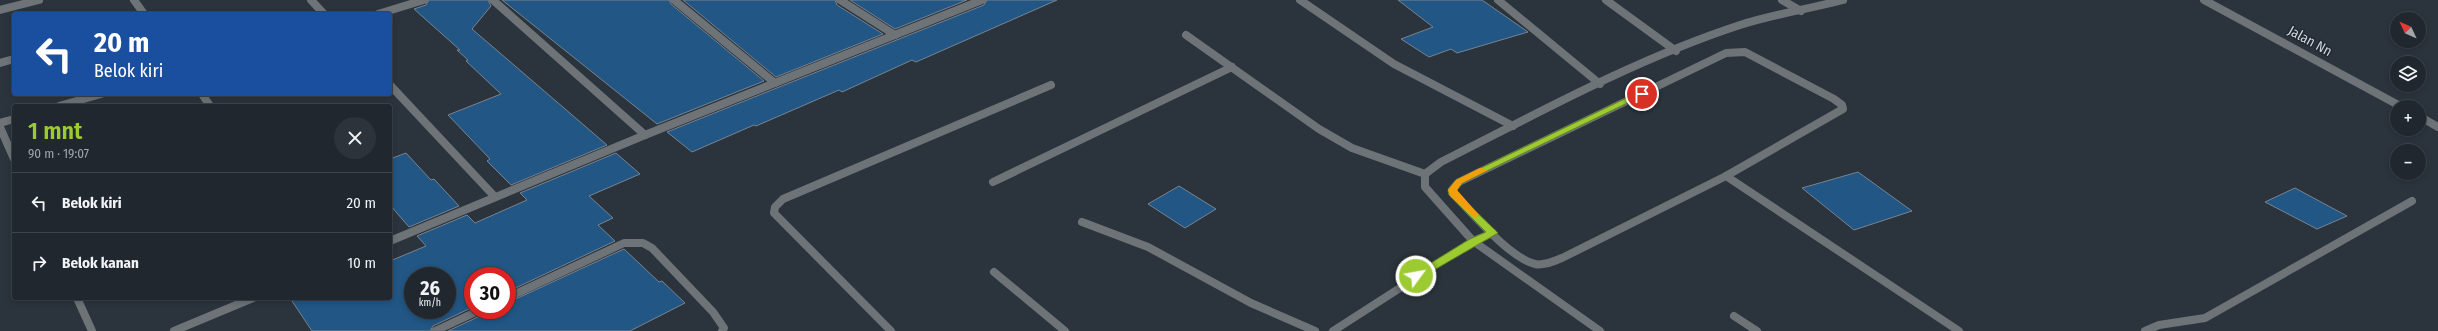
<!DOCTYPE html>
<html lang="id">
<head>
<meta charset="utf-8">
<style>
	:root { --surface:#20272e; --page:#2d333a; --text:#f1f3f6; --muted:#a2a5aa; --line:#3d444a; --accent:#9cca31 }
	body { margin:0; font-family:"Fira Sans Condensed",sans-serif; background:var(--page); color:var(--text); height:100vh; display:flex; flex-direction:column; font-size:15px; white-space:nowrap }
	* { box-sizing:border-box; margin:0 }
	p { font-size:13px; color:var(--muted) }
	.icon { flex:none; width:22px; height:22px; fill:none; stroke:currentColor; stroke-width:2; stroke-linecap:round; stroke-linejoin:round }
	.map { position:relative; flex:1; overflow:hidden }
	.panel { position:absolute; left:12px; top:104px; width:380px; height:196px; display:flex; flex-direction:column; background:var(--surface); border-radius:4px; box-shadow:0 2px 6px #0003,0 0 0 1px var(--line) }
	.panel>* { flex:none }
	.guide { position:absolute; left:12px; top:12px; width:380px; height:84px; border-radius:4px; box-shadow:0 2px 6px #0003,0 0 0 1px var(--line); background:#1a4fa0; color:#fff; overflow:hidden }
	.needle { width:26px; rotate:314deg }
	.buttons { position:absolute; left:2390px; top:12px; display:grid; gap:8px }
	.buttons a { display:grid; place-items:center; width:36px; height:36px; border-radius:50%; background:var(--surface); box-shadow:0 2px 6px #0003,0 0 0 1px var(--line); font-size:20px }
	.speed { position:absolute; left:404px; top:267px; display:flex; gap:8px; font-size:20px; font-weight:700; text-align:center }
	.speed>* { display:grid; place-content:center; width:52px; height:52px; border-radius:50%; background:var(--surface); box-shadow:0 2px 6px #0003,0 0 0 1px var(--line); line-height:1 }
	.speed small { font-size:10px; font-weight:400 }
	.speed .limit { border:6px solid #d22; background:#fff; color:#111 }
	.pin { position:absolute; display:grid; place-items:center; width:34px; height:34px; color:#fff; margin:-17px; border:2px solid #fff; border-radius:50%; box-shadow:0 1px 4px #0007 }
	.me { position:absolute; width:44px; margin:-22px; rotate:58deg; stroke-linejoin:round; filter:drop-shadow(0 0 3px #0008) }
	.turn { display:flex; align-items:center; gap:14px; height:84px; padding:0 16px; font-size:18px }
	.turn .icon { width:52px; height:52px; stroke-width:2.5 }
	.turn b { display:block; font-size:28px; line-height:34px }
	.round { display:grid; place-items:center; flex:none; width:42px; height:42px; border-radius:21px; background:var(--page) }
	.summary { display:flex; align-items:center; justify-content:space-between; height:68px; padding:0 16px }
	h1 { font-size:24px; font-weight:600; line-height:30px; color:var(--accent) }
	ul { padding:0; list-style:none }
	li { display:flex; align-items:center; gap:12px; height:60px; padding:0 16px; border-top:1px solid var(--line) }
	li div { flex:1 }
	li b { display:block; font-size:15px }
	li em { font-style:normal }
	.map>svg:first-child { display:block }
	.building { fill:#215685; stroke:#79838e; fill-rule:evenodd }
	.lines { fill:none; stroke-linecap:round; stroke-linejoin:round }
	.minor { stroke:#6e7377; stroke-width:8 }
	.tertiary { stroke:#6e7377; stroke-width:8 }
	.route { fill:#9cca31; stroke:#658320 }
	.slow { fill:#f59e0b }
	.labels { text-anchor:middle; dominant-baseline:central; stroke-width:3; stroke-linejoin:round; paint-order:stroke }
	.street-label { font-size:14px; fill:#d0d5db; stroke:#212a33 }
</style>
</head>
<body>
<div class="map">
<svg width="2438" height="331" viewBox="0 0 2438 331">
	<rect width="100%" height="100%" fill="#2b343d"/>
	<!-- building -->
	<g class="building">
		<polygon points="429,0 488,0 491,6 472,29 607,145 511,185 487,161 490,159 448,115 501,94 466,61 468,60 457,50 460,50 414,9 426,5"/>
		<polygon points="502,0 669,0 671,4 764,81 657,124"/>
		<polygon points="683,0 835,0 837,5 883,34 776,77"/>
		<polygon points="850,0 967,0 895,29"/>
		<polygon points="987,0 1057,0 916,62 912,60 842,92 839,90 756,126 754,125 692,152 667,132 984,5"/>
		<polygon points="1398,0 1482,0 1528,32 1457,53 1451,49 1429,57 1401,39 1433,27"/>
		<polygon points="406,153 431,180 434,179 459,206 409,227 390,205 390,159"/>
		<path d="M616 153 640 174 589 196 613 218 598 225 615 241 507 292V276H473V307L433 326 430 331H312L290 298H390V261L426 246 417 236 467 215 475 223 527 200 520 193ZM413 276H447V310H413Z"/>
		<polygon points="1858,172 1912,211 1854,230 1802,188"/>
		<polygon points="1179,186 1216,209 1185,228 1148,204"/>
		<polygon points="2295,188 2347,216 2317,229 2265,202"/>
		<polygon points="624,249 659,282 662,281 685,303 630,331 448,331 482,315 485,310 507,310 507,303"/>
	</g>
	<g class="lines">
		<!-- minor -->
		<g class="minor">
			<polyline points="134,0 144,14"/>
			<polyline points="311,0 324,14"/>
			<polyline points="493,0 645,135"/>
			<polyline points="674,0 775,83"/>
			<polyline points="840,0 895,35"/>
			<polyline points="1300,0 1394,64 1513,126"/>
			<polyline points="1498,0 1600,84"/>
			<polyline points="1606,0 1676,51"/>
			<polyline points="1782,0 1801,11"/>
			<polyline points="0,10 39,0"/>
			<polyline points="378,14 424,0"/>
			<polyline points="1186,35 1319,129 1352,148 1425,174"/>
			<path d="M1745 52 1834 99 1842 105 1843 109 1726 176 1562 258C1554 261 1544 266 1535 264 1510 258 1473 214 1454 195L1452 190 1459 182 1726 53Z"/>
			<polyline points="0,63 14,59"/>
			<polyline points="390,85 495,197"/>
			<polyline points="202,94 210,106"/>
			<polyline points="59,106 101,94"/>
			<polyline points="0,123 14,119"/>
			<polyline points="0,127 14,159"/>
			<polyline points="1726,176 1959,331"/>
			<polyline points="993,182 1232,67"/>
			<polyline points="1082,222 1148,247 1251,303 1315,331"/>
			<polyline points="390,241 645,135 982,0"/>
			<polyline points="1473,241 1600,331"/>
			<polyline points="1473,241 1493,233"/>
			<polyline points="994,272 1065,331"/>
			<polyline points="77,298 92,331"/>
			<polyline points="507,298 624,243 643,243 652,248 713,312 724,328 722,331"/>
			<polyline points="1734,316 1757,331"/>
			<polyline points="174,331 253,298"/>
			<polyline points="435,331 480,310"/>
			<polyline points="891,331 774,213 775,207 783,199 1051,85"/>
			<path d="M1333 331 1473 241 1425 187V174L1441 162C1538 113 1636 59 1740 25 1774 14 1809 9 1843 0"/>
			<polyline points="2145,331 2159,325 2205,318 2412,201"/>
		</g>
		<!-- tertiary -->
		<g class="tertiary">
			<polyline points="2204,0 2402,107"/>
			<polyline points="2419,116 2438,127"/>
		</g>
	</g>
	<!-- route -->
	<polygon class="route" points="1639,92 1646,94 1462,183 1457,190 1458,194 1498,233 1420,278 1413,278 1413,274 1470,239 1486,232 1449,195 1448,190 1456,180"/>
	<!-- slow -->
	<polygon class="slow" points="1480,168 1488,170 1462,183 1457,190 1479,215 1475,218 1451,197 1448,190 1456,180"/>
	<g class="labels">
		<!-- street labels -->
		<g class="street-label">
			<text transform="translate(2310 41) rotate(29)">Jalan Nn</text>
		</g>
	</g>
</svg>
<div class="buttons">
<a><svg class="needle" viewBox="-14 -14 28 28"><path d="M0-13l5 13h-10z" fill="#e53935"/><path d="M0 13l5-13h-10z" fill="#a2a5aa"/></svg></a>
<a><svg class="icon" aria-label="layers" viewBox="0 0 24 24"><path d="M12 4l9 5-9 5-9-5zM3 14l9 5 9-5"/></svg></a>
<a>+</a>
<a>−</a>
</div>
<div class="speed"><div>26<small>km/h</small></div><div class="limit">30</div></div>
<div class="pin" style="left:1642px;top:94px;background:#d93025"><svg class="icon" aria-label="arrive" viewBox="0 0 24 24"><path d="M6 21V4h12l-3 4 3 4H6"/></svg></div>
<svg class="me" style="left:1416px;top:276px" viewBox="-20 -20 40 40"><circle r="17" fill="#9cca31" stroke="#fff" stroke-width="3"/><path d="M0-11L8 9 0 5-8 9z" fill="#fff"/></svg>
<div class="guide">
<div class="turn"><svg class="icon" aria-label="left" viewBox="0 0 24 24"><path d="M17 20v-9H6M10 6l-5 5 5 5"/></svg><div><b>20 m</b>Belok kiri</div></div>
</div>
<section class="panel">
<div class="summary"><div><h1>1 mnt</h1><p>90 m · 19:07</p></div><a class="round"><svg class="icon" aria-label="close" viewBox="0 0 24 24"><path d="M6 6l12 12M18 6L6 18"/></svg></a></div>
<ul>
<li><svg class="icon" aria-label="left" viewBox="0 0 24 24"><path d="M17 20v-9H6M10 6l-5 5 5 5"/></svg><div><b>Belok kiri</b></div><em>20 m</em></li>
<li><svg class="icon" aria-label="right" viewBox="0 0 24 24"><path d="M7 20v-9h11M14 6l5 5-5 5"/></svg><div><b>Belok kanan</b></div><em>10 m</em></li>
</ul>
</section>
</div>
</body>
</html>
